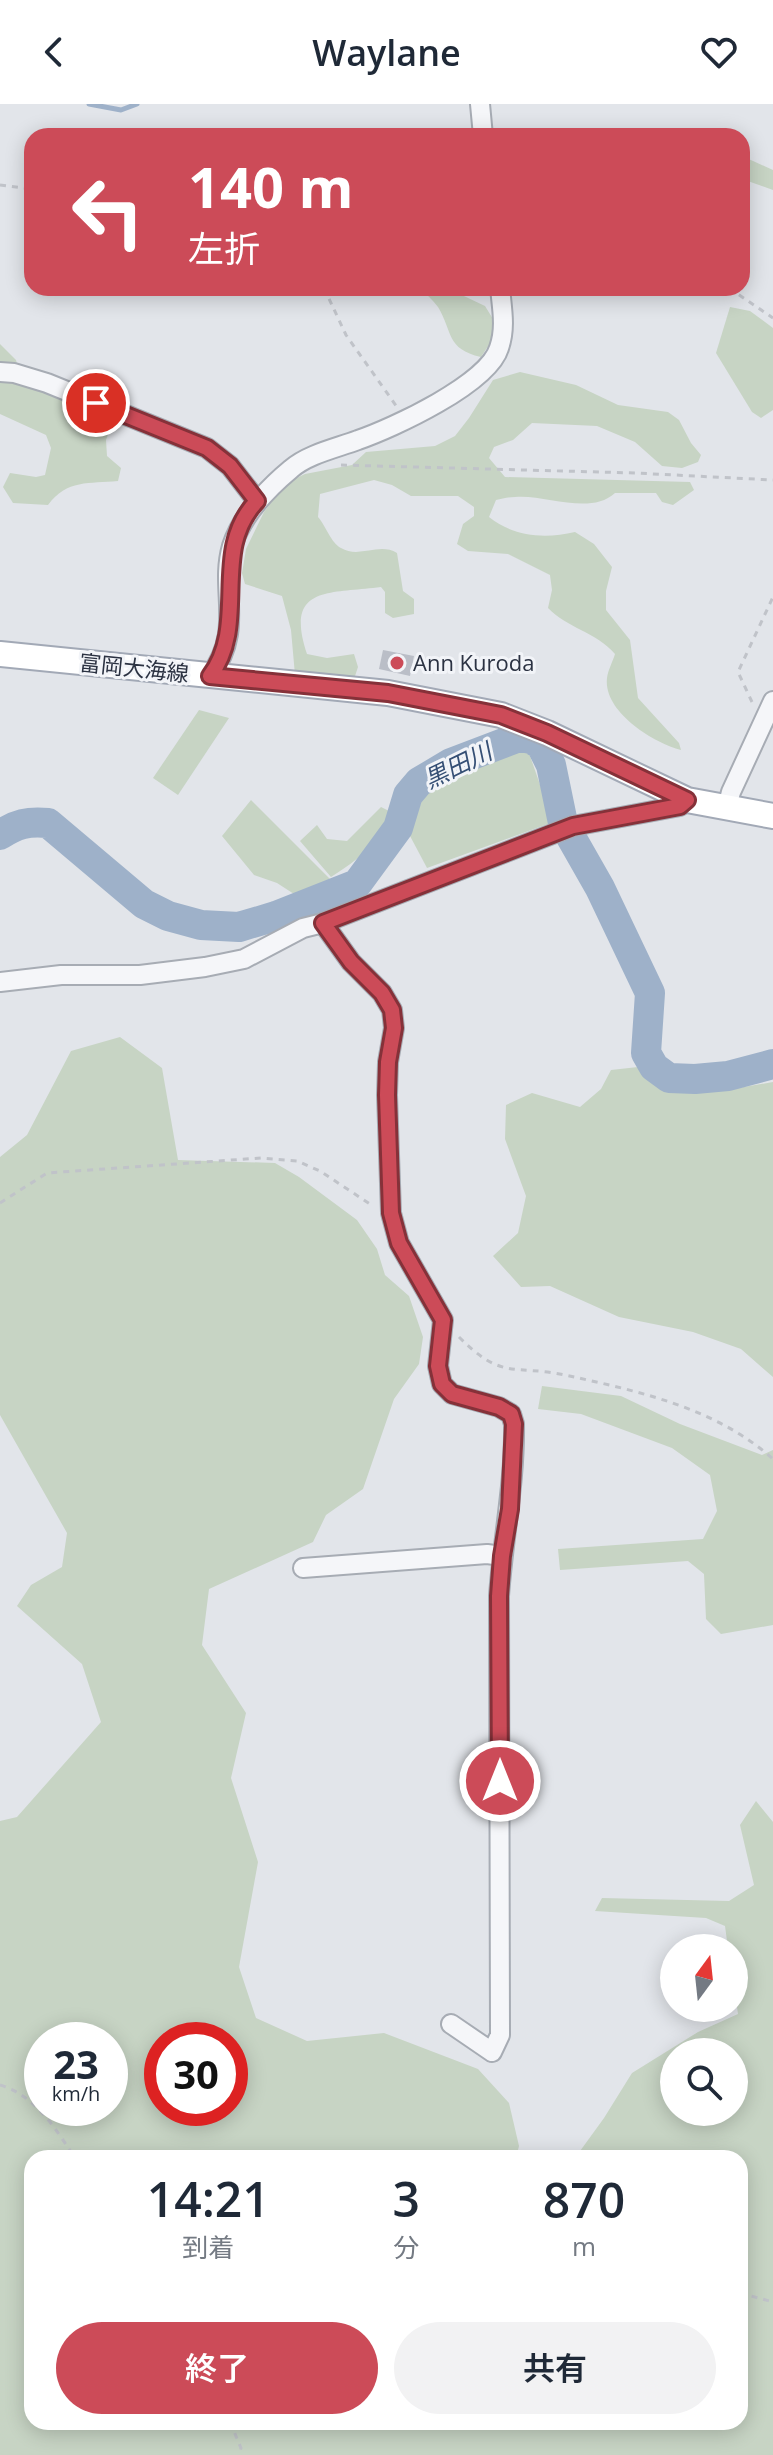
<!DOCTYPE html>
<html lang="ja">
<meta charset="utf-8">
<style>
:root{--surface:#fff;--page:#f2f2f3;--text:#1f2937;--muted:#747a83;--accent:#cc4b58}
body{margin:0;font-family:"Open Sans","Noto Sans JP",sans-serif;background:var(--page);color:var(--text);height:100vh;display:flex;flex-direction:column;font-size:30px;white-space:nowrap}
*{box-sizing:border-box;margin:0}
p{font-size:26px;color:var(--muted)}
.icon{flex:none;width:44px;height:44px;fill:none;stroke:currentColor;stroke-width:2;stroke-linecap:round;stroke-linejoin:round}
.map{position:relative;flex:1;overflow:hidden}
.sheet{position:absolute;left:24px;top:2046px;width:724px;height:280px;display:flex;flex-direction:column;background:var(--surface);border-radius:24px;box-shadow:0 4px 20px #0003}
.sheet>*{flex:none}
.banner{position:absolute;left:24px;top:24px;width:726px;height:168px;border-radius:24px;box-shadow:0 4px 20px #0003;background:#cc4b58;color:#fff;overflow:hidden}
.needle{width:52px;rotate:15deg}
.buttons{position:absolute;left:660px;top:1830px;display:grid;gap:16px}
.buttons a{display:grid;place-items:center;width:88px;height:88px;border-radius:50%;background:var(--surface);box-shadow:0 4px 20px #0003;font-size:40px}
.speed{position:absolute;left:24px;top:1918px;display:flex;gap:16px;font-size:40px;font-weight:700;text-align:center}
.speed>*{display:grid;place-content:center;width:104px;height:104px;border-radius:50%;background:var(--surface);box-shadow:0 4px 20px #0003;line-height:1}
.speed small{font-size:20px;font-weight:400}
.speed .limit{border:12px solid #d22;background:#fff;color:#111}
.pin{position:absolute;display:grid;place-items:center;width:68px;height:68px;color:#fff;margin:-34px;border:4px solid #fff;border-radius:50%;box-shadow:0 2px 8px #0007}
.me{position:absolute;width:88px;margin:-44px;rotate:0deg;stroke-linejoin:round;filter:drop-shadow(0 0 6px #0008)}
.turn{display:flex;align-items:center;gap:28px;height:168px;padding:0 32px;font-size:36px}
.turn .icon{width:104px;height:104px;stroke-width:2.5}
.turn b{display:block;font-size:56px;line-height:68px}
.eta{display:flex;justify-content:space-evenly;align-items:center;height:136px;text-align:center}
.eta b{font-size:48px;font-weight:600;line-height:56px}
.action{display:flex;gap:16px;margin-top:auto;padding:16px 32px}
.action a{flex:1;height:92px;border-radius:48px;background:var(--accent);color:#fff;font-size:32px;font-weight:600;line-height:92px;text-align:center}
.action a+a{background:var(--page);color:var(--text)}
header{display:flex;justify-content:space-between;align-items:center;height:104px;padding:0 32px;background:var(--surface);font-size:36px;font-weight:600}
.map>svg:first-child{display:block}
</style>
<header><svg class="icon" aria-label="back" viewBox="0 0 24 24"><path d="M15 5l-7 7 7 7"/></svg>Waylane<svg class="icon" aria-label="heart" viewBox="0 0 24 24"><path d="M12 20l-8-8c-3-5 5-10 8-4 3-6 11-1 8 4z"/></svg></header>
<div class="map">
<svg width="773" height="2351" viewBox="0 0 773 2351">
<rect width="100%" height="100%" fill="#e2e5ea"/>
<g fill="#c7d4c4" fill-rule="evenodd">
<polygon points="742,52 773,66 773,86 742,75"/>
<path d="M420 184H447L485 202 493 215 492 236 481 253C446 245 453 228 438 203 433 196 426 190 420 184Z"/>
<polygon points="730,203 750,207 773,224 773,306 761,314 752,308 716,249"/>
<path d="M0 240 16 256 21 275 99 308 111 322 106 336 107 352 121 364 118 377C89 380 67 375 48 401L13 399 3 383 10 369 36 373 45 371 51 344 46 331 0 310Z"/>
<path d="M520 268 576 281 618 301 668 308 679 316 691 339 701 351 698 358 682 364 662 362 635 338 597 322 532 319 513 336 494 343 489 354 505 373 690 378 694 386 673 401 662 398 656 389H615C590 412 545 390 515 393 508 393 502 395 496 396L489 413C514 433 545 435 575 428L594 440 612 463 606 487V506L630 536 638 594 679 639 681 646C654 639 603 608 607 574 608 566 613 557 615 550 596 528 567 524 548 504L552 486 550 471 508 450 468 447 457 440 463 420 474 412V403L458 392H411L392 381 374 376 320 390 318 413C326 422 331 439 341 444 359 455 379 438 397 449L403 487 414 495V510L393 514 385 509V488L381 483C329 490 284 481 307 550L327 554 354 550 358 563 353 578 295 571 291 526 282 492 245 480 242 469 246 445 264 408 286 379 305 370 352 361 366 348 435 342 455 332 469 314 493 276Z"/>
<polygon points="199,606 229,614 178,691 153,674"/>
<polygon points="511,645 529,649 553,718 427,764 410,732 424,689 444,674"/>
<polygon points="251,696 330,775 294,790 277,779 254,771 222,732"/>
<path d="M381 703 389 707C381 739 358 756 331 773L300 737 317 721 327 735 347 737Z"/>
<path d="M120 933 162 964 178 1056 275 1059 299 1073 357 1116 377 1145 385 1171 409 1192 423 1233 419 1260 394 1295 363 1385 326 1411 313 1438 209 1485 202 1541 246 1609 231 1674 258 1758 239 1863 256 1914 307 1937 384 1929 478 1965 509 1999 519 2042 516 2054H32V2318H740V2054H575L604 2014 632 1969 698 1928 738 1910 734 1882V1844H728L725 1822 706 1814 595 1807 602 1794 729 1797 754 1781 740 1721 756 1697 773 1718V2351H0V1717L17 1713 101 1618 82 1560 17 1502 31 1481 62 1463 67 1429 0 1311V1053L27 1031 71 947ZM42 1936H110V2004H42ZM162 1936H230V2004H162ZM674 1948H734V2008H674Z"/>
<polygon points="638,963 671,984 732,985 773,978 773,1273 741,1245 693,1228 619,1213 550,1182 521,1183 493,1152 518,1129 526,1092 505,1035 506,1001 532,989 580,1003 601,985 611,966"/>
<polygon points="542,1282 621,1292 680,1320 762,1351 773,1346 773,1521 721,1530 706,1515 704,1470 688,1457 560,1466 558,1445 703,1435 717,1407 710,1371 672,1344 581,1310 538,1305"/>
</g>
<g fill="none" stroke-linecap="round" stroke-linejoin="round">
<polyline stroke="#9eb1c9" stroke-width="5" points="89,0 121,6 137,0"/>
<path stroke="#9eb1c9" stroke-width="30" d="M0 731C16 720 28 717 48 719L144 800 168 812 201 821 239 823 276 812 357 780 398 724 408 691 419 678 451 659 519 633 531 635 541 641 551 661 563 719 600 784 650 889 646 949 654 963 669 974 695 975 728 972 773 960"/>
</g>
<polygon fill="#babec7" points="383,546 414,552 410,572 379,565"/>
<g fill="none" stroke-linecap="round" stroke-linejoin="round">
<defs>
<g id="minor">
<polyline points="480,0 483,32"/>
<polyline points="0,268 14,269 47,279 207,344 230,362 257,397"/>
<path d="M210 572C245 525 219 487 232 442 242 411 267 385 291 365 308 350 337 344 358 336 393 324 488 280 499 244 506 224 502 205 500 184"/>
<polyline points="727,703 731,688 773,597"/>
<path d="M323 819 351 858 382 889 392 906 394 924 388 958 387 991 391 1109 399 1139 443 1216 438 1262 442 1280 452 1290 499 1303 511 1310 514 1320C515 1378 503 1434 499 1492L500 1931 492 1948 451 1920"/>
<polyline points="0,878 61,871 140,871 205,863 244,855 303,824 323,819 573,722 680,702 687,696"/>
<polyline points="303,1464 487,1450 502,1452"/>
</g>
<polyline id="major" points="0,550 388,589 501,611 547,629 687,696 773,712"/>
</defs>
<use href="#minor" stroke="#a7acb4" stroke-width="22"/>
<use href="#major" stroke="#a2a9b6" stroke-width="28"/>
<g stroke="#c0c3c9" stroke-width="3" stroke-dasharray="6 6" stroke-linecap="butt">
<polyline points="0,81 32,85"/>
<polyline points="324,184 346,231 397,303"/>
<polyline points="729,184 773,214"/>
<polyline points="341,361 635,369 773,376"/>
<polyline points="752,598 738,568 773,493"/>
<polyline points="0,1099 47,1069 261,1054 297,1057 320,1067 373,1102"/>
<path d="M459 1233C503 1277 512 1260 565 1271 638 1287 716 1304 773 1355"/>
<path d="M0 1981C36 1992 55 2024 75 2054"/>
<polyline points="740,2189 773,2198"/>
<polyline points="230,2318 241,2344 239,2351"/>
</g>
<use href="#minor" stroke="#f5f6f9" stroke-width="18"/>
<use href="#major" stroke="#fff" stroke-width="24"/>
</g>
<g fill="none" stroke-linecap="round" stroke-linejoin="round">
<defs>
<path id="route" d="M96 299 207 344 230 362 257 397C209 447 250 519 210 572L388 589 501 611 547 629 687 696 680 702 573 722 323 819 351 858 382 889 392 906 394 924 388 958 387 991 391 1109 399 1139 443 1216 438 1262 442 1280 452 1290 499 1303 511 1310 514 1320 510 1405 502 1452 499 1492 500 1677"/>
</defs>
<use href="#route" stroke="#853139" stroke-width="20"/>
<use href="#route" stroke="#cc4b58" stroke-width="14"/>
</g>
<circle fill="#cc4b58" stroke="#f2f4f8" stroke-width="3" cx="397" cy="559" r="8"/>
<g text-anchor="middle" stroke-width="6" stroke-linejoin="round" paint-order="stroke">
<g font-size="22" fill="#2b3242" stroke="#f2f4f8" text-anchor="start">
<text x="413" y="567">Ann Kuroda</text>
</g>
<g font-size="22" fill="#2b3242" stroke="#f2f4f8">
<text transform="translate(134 564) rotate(6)" y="8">富岡大海線</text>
</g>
<g font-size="24" font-style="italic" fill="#354f75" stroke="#f2f4f8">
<text transform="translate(458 662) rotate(-26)" y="8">黒田川</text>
</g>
</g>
</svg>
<div class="buttons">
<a><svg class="needle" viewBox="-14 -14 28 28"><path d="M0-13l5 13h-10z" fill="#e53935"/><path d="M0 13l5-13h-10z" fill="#747a83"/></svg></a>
<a><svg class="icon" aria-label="search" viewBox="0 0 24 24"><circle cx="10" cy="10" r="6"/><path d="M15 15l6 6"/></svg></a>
</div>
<div class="speed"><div>23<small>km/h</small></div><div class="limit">30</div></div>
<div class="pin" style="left:96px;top:299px;background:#d93025"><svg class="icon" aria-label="arrive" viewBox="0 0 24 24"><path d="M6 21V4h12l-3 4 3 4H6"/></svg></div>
<svg class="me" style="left:500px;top:1677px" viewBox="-20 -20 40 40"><circle r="17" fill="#cc4b58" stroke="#fff" stroke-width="3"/><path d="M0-11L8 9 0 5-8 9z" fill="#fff"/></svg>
<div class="banner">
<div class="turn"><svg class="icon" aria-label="left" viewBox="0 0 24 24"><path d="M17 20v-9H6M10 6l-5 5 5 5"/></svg><div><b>140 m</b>左折</div></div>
</div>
<section class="sheet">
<div class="eta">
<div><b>14:21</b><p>到着</p></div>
<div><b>3</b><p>分</p></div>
<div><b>870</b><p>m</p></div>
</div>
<div class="action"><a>終了</a><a>共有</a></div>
</section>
</div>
